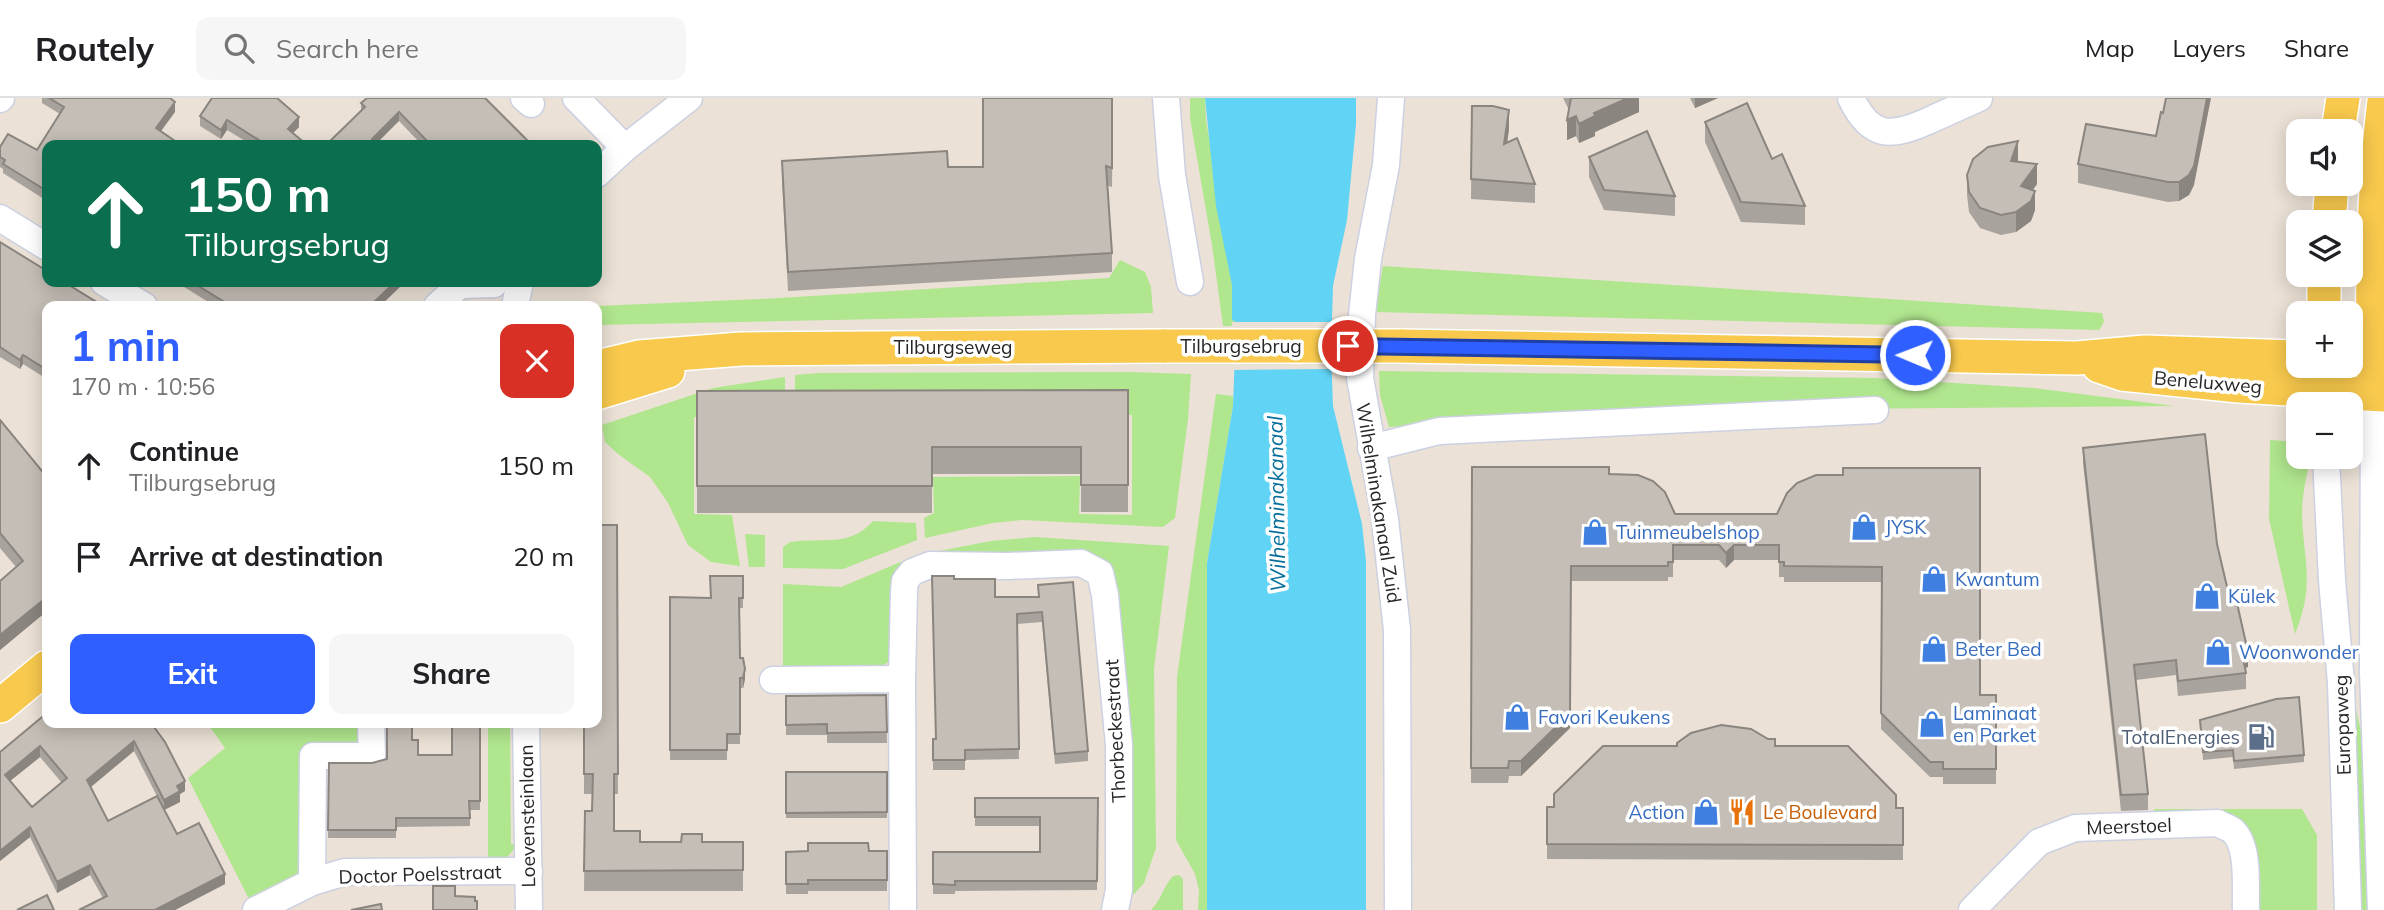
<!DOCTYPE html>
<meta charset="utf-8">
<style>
:root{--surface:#fff;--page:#f6f6f6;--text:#202124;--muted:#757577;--line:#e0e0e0;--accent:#2f5fff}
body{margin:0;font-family:Mulish,sans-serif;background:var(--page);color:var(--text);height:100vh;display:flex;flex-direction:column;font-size:26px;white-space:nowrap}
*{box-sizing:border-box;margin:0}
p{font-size:23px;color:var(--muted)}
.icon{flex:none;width:38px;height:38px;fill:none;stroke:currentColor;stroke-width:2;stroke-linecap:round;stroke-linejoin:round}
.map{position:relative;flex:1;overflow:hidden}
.sheet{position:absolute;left:42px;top:203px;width:560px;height:427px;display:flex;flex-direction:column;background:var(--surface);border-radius:14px;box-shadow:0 4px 18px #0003}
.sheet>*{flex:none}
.hud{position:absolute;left:42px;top:42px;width:560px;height:147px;border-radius:14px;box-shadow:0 4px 18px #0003;background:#0b6e4f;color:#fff;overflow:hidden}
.tools{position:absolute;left:2286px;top:21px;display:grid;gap:14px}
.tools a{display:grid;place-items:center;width:77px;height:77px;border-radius:14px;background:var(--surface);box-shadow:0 4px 18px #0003;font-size:35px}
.pin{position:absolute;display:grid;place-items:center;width:60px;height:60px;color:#fff;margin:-30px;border:4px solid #fff;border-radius:50%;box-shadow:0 2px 7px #0007}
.me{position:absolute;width:77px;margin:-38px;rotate:271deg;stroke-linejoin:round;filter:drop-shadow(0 0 5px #0008)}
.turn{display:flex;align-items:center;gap:24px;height:147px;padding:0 28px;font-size:32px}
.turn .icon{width:91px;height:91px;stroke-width:2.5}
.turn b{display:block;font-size:49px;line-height:60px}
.round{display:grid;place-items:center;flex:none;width:74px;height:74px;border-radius:14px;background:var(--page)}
.overview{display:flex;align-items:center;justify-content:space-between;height:119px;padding:0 28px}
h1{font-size:42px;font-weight:700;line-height:52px;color:var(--accent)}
.button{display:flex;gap:14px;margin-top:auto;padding:14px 28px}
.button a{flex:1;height:80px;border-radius:14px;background:var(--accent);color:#fff;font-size:28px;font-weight:700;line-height:80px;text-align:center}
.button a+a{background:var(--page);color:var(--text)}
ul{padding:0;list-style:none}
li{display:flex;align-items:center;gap:21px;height:91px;padding:0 28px}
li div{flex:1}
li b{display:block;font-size:26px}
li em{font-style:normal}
header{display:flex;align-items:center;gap:42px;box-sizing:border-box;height:98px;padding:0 35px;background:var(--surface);border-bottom:2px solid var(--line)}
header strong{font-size:33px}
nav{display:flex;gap:38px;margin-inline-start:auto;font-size:24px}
.search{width:490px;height:63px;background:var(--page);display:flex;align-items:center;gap:18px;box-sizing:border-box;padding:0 24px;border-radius:14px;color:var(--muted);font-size:26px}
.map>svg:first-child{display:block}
</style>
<header>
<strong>Routely</strong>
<div class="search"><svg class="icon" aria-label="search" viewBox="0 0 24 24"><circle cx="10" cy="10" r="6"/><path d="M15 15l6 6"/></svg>Search here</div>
<nav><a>Map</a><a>Layers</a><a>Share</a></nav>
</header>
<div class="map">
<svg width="2384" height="812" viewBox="0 0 2384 812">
<rect width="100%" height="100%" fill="#ebe1d6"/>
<g fill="#b0e68e">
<polygon points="1190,0 1205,0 1206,22 1233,187 1232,222 1236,224 1235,228 1223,228 1212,147 1190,20"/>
<polygon points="1120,162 1145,174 1151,189 1153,215 597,227 596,208 760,201 1109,180"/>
<polygon points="1383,168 2102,215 2104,224 2099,232 1375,214"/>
<polygon points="1379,273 1874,280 2034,290 2174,308 1713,312 1389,329 1380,297"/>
<polygon points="1129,274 1191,276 1188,321 1175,420 1163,429 1022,422 993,425 925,440 924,420 934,415 933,379 1080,378 1079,416 1132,417 1132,317 795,315 795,277 818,275"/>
<polygon points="785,279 785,317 694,319 694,416 732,417 740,468 711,464 688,447 668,405 650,379 618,356 605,344 602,327 713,290"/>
<polygon points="1216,296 1233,298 1233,308 1207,465 1207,812 1198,812 1199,792 1195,776 1176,742 1177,579"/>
<path d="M2270 342 2298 344V359H2311C2306 377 2302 399 2302 418 2304 467 2315 486 2295 536L2269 421Z"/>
<path d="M873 423 916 425 917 442 843 471 783 470V449L790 444C823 439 849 450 873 423Z"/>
<polygon points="745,436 765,437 765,469 749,469"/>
<polygon points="1035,439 1169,448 1154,571 1156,750 1144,785 1126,805 1109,475 929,455 991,443"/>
<polygon points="903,463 894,486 895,560 877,571 783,572 783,486 841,489"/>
<polygon points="2354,602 2365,652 2381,812 2358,812 2356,640"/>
<polygon points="207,625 360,625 360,644 302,648 301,785 253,809 188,680 225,650"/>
<path d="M488 625H510L511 746H517C509 759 504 764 488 764Z"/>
<polygon points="2154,711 2302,711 2317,737 2317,812 2253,812 2252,747 2153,718"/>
<path d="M1179 777 1183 781V812H1151C1161 802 1163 789 1173 778Z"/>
</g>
<polygon fill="#61d4f5" points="1205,0 1356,0 1356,26 1347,122 1333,188 1332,222 1330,225 1333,308 1362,426 1366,463 1366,812 1207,812 1207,465 1233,308 1236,224 1232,222 1232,187 1216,108"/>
<polygon fill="#ebe1d6" points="1230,224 1335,224 1333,226 1334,269 1336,271 1230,272 1232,270 1232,225"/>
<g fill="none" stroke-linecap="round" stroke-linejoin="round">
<defs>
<g id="minor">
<polyline points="524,0 531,6"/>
<polyline points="576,0 625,50"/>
<polyline points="1166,0 1172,77 1190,184"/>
<polyline points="1391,0 1386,67 1368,161 1362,217 1360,280 1385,421 1397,532 1398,812"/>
<path d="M1851 0C1870 40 1890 40 1928 23 1945 15 1962 8 1979 0"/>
<polyline points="0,1 1,0"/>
<polyline points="597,76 625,50 689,0"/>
<polyline points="0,120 47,149"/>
<polyline points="104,184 144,208"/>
<polyline points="437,208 460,187 494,186"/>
<polyline points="515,208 520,184"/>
<polyline points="2374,296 2373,573 2381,812"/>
<polyline points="1371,350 1439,333 1875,312"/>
<polyline points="2326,359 2332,482 2341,585 2348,812"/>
<polyline points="902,581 904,493 905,483 912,474 930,467 1008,468 1081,465 1100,475 1105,497 1119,647 1119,792 1115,812"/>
<polyline points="773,582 902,581 903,812"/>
<polyline points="526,625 529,812"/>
<polyline points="312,784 313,658 372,658 371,625"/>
<polyline points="256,812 312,784 345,774 529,773"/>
<path d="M1972 812 2039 744 2075 730 2218 725C2222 728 2230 730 2233 733 2250 749 2245 791 2246 812"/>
</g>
<g id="major">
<polyline points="2338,33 2343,0"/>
<polyline points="2329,124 2332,86"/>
<polyline points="2324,215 2324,177"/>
<polyline points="1401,248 2077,260 2145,254 2298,259"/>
<polyline points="2099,268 2122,276 2239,288 2384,297"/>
<polyline points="597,269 639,259 741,251 1165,248"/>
<polyline points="597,295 668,273"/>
<path d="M2374 296C2371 198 2372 101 2384 3"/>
<polyline points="0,608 47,569"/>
</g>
</defs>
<use href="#minor" stroke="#ccd1e1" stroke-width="29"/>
<use href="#major" stroke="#fff" stroke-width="36"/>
<use href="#minor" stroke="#fff" stroke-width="26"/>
<use href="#major" stroke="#f8c94d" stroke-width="33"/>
<defs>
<polyline id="major-bridge" points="1165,248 1401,248"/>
</defs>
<use href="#major-bridge" stroke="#fff" stroke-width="36" stroke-linecap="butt"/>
<use href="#major-bridge" stroke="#f8c94d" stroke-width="33"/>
</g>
<g fill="#a9a39d" fill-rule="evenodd">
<polygon points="42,0 170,0 175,14 47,47 47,103 3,75 3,71 0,69 0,49 37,52 60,16 42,5"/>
<polygon points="1113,0 1112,89 1108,88 1112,155 1112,174 788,193 782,82 782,63 983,69"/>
<polygon points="1563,0 1639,0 1639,14 1595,34 1595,38 1579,45 1576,38 1567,42 1569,12"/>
<polygon points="1690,0 1718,0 1695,10"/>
<polygon points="361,5 532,47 422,47 399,23 326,47 361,13"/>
<polygon points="1472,8 1509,31 1507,45 1535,86 1535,105 1471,101"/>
<polygon points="200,18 299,29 293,35 307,47 252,47 227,32 221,41 200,28"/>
<polygon points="1705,24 1772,61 1805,108 1805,127 1741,124 1705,44"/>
<polygon points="2086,26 2194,87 2189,97 2179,103 2168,104 2078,85 2078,66"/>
<polygon points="1589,59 1675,98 1675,118 1604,112 1589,79"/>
<polygon points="2018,64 2037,86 2033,92 2035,112 2031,123 2016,134 2001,137 1980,130 1969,114 1967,97 1967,77"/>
<polygon points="0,144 47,208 47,281 23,266 20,271 0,259"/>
<polygon points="176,184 405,184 380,208 215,208"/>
<polygon points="1128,292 1128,414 1081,414 1081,376 932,376 932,415 697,415 697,293"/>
<polygon points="0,322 47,379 47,513 0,552 0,483 16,469 0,450"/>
<polygon points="2083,350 2217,446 2228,493 2248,569 2245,570 2246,575 2246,591 2178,598 2176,577 2136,582 2148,696 2148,712 2121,713 2083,365"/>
<polygon points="1472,369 1609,376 1675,416 1777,416 1816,377 1980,597 1996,597 1996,686 1943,686 1943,679 1930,679 1881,631 1882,484 1784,484 1784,479 1779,479 1779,462 1734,462 1726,470 1719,462 1673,462 1673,479 1668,479 1668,483 1571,483 1570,630 1521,678 1509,678 1508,685 1471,685"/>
<polygon points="617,427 618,696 614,696 614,733 640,744 743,744 743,793 584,793 585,713 592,713 592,696 584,696 584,625"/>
<polygon points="743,478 743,510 739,510 740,560 745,581 743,590 740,590 740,646 727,646 727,662 670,662 670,499 711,500"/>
<polygon points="954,481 995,499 1039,499 1038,487 1088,653 1088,663 1055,666 1042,524 1017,526 1019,661 965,662 965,672 933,672 933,641 936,641"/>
<polygon points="886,597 887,645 827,645 827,637 786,637 786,598"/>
<path d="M47 615V625H151L165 644 185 683V693L180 696V704L164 712 134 653 91 689 108 723 157 698 177 736 199 725 225 776V786L175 812H79L103 800 90 777 57 795 30 739 0 763V654ZM40 659 62 685 32 709 10 683Z"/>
<polygon points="2200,622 2304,657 2304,664 2234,671 2233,659 2203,662"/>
<polygon points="480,625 480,712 470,712 470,728 396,729 396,740 328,740 329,665 372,665 387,661 412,642 418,657 452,657"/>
<polygon points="1677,648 1775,648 1896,710 1903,710 1903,762 1547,761 1547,709 1554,709"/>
<rect x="786" y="674" width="101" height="46"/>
<polygon points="975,700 1098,700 1097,792 955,793 955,796 933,796 933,754 1040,754 1040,728 975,728"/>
<polygon points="887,753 887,793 808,793 808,796 786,796 786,754"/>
</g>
<g fill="#8a857f">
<polygon points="1628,0 1639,0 1639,14 1595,34 1595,38 1579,45 1579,26 1594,15"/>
<polygon points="1695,0 1718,0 1695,10"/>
<polygon points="2207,0 2211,0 2194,87 2189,97 2179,103 2179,84"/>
<polygon points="175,4 175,14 156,40 156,30"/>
<polygon points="1509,12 1509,31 1504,66 1504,46"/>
<polygon points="399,14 399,23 375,47 372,41"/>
<polygon points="1576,18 1576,38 1567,42 1567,22"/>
<polygon points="299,19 299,29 288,40 288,31"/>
<polygon points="227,22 227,32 221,41 221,32"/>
<polygon points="2018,43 2018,63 2011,83 2011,63"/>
<polygon points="2037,66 2037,86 2021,107 2021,88"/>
<polygon points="2035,93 2035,112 2031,123 2016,134 2016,114"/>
<polygon points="395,184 405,184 380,208 370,208"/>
<polygon points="23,257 23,266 20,271 20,262"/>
<polygon points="1734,447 1734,462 1726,470 1726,455"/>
<polygon points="1571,483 1570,630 1521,678 1521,663"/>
<polygon points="47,499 47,513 0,552 0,537"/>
<polygon points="2248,554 2248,569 2242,571 2242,555"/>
<polygon points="745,571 745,581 743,590 743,580"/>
<polygon points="134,643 134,653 87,692 87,682"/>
<polygon points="40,648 40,659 5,687 5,677"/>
<polygon points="185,683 185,693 180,696 180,704 164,712 164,702 177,688"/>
<polygon points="30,729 30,739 0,763 0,753"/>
<polygon points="90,767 90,777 57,795 57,784"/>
<polygon points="225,776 225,786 175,812 155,812"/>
</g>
<g fill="#c5beb6" stroke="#8a857f" stroke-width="2" fill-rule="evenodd">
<polygon points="49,0 170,0 175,4 156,30 181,47 47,47 47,93 3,66 5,62 0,59 0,49 8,36 37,52 64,9"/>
<polygon points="212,0 277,0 299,19 288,31 307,47 264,47 265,46 227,22 221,32 200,18"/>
<polygon points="367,0 485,0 532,47 431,47 399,14 372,41 377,47 326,47 365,9 361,5"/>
<polygon points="983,0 1112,0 1112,70 1106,68 1112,155 788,174 782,63 947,53 948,69 983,69"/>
<polygon points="1571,0 1628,0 1594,15 1595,18 1579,26 1576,18 1567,22"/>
<polygon points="2166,0 2207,0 2194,68 2189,77 2179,84 2168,84 2078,66 2086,26 2156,38 2161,14 2163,15"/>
<polygon points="1747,5 1772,61 1782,56 1805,108 1741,104 1705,24"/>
<polygon points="1472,8 1493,8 1509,12 1504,46 1517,40 1535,86 1471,81"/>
<polygon points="1647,33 1675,98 1604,92 1589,59"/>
<polygon points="2018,43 2011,63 2037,66 2021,88 2035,93 2031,103 2016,114 2001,117 1980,110 1969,94 1967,77 1973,61 1988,49"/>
<polygon points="0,144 47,173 47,184 64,184 103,208 47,208 47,272 23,257 20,262 0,249"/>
<polygon points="192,184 395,184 370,208 231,208"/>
<polygon points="1128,292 1128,387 1081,387 1081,349 932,349 932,388 697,388 697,293"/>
<polygon points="0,322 47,379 47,499 0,537 0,483 23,463 0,435"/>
<polygon points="2205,336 2217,446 2228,493 2234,492 2248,554 2242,555 2246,575 2178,583 2176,562 2134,567 2148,696 2121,697 2083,350"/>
<polygon points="1472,369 1609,369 1609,376 1638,377 1653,383 1665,394 1675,416 1777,416 1787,395 1797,385 1816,377 1843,377 1843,370 1980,370 1980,597 1996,597 1996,671 1943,671 1943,664 1930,664 1881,615 1882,469 1784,468 1784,464 1779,464 1779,447 1734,447 1726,455 1719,447 1673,447 1673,464 1668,464 1668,468 1571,468 1570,615 1521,663 1509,663 1508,670 1471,670"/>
<polygon points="597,427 617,427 618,676 614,676 614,733 640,733 640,744 681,744 682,736 702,736 702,744 743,744 743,772 584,773 585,713 592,713 593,676 584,676 584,625 597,625"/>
<polygon points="710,478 743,478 743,500 739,500 740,560 743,560 745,571 743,580 740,580 740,636 727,636 727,652 670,652 670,499 711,500"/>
<polygon points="932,478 954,478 954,481 995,481 995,499 1039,499 1038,487 1073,484 1088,653 1055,656 1042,514 1017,516 1019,651 965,652 965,662 933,662 933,641 936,641"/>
<polygon points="886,597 887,634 827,635 827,626 786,627 786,598"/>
<polygon points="2299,599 2304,657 2234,663 2233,652 2203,654 2200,622 2276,601"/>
<path d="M47 615V625H151L165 644 185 683 177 688 180 693 164 702 134 643 87 682 108 723 157 698 177 736 199 725 225 776 155 812H79L107 798 90 767 57 784 30 729 0 753V654ZM40 648 67 680 32 709 5 677Z"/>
<polygon points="387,625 412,625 412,642 418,642 418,657 452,657 452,625 480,625 480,703 469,703 470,720 396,720 396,732 328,732 329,665 372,665 387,661"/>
<polygon points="1721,627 1751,631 1768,641 1775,641 1775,648 1848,648 1896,697 1896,710 1903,710 1903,747 1547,746 1547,709 1554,709 1554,696 1603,648 1677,648 1677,645 1691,635"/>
<polygon points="786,674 887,674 887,714 786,715"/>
<polygon points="975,700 1098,700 1097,783 955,783 955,787 933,786 933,754 1040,754 1040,719 975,719"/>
<polygon points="808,745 868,745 869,753 887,753 887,782 808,782 808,786 786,786 786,754 808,753"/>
<polygon points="433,788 455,788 455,798 475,799 475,803 477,803 477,812 433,812"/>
<polygon points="47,797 54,812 17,812"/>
<polygon points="381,806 382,812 351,812"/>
</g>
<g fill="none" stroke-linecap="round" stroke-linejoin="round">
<defs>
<polyline id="route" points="1348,248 1915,257"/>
</defs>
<use href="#route" stroke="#1f3ea6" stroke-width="18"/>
<use href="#route" stroke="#2f5fff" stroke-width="12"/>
</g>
<defs>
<symbol id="shop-bare" viewBox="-9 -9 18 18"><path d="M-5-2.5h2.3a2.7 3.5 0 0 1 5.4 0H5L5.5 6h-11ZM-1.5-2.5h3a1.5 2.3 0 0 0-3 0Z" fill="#3f7fe0" stroke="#fff" stroke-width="2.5" paint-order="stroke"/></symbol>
<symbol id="fuel-bare" viewBox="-9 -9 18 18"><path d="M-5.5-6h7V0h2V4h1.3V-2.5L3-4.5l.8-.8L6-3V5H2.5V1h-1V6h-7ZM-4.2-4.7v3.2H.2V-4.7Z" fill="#5c6f8a" stroke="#fff" stroke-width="2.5" paint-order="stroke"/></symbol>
<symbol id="restaurant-bare" viewBox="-9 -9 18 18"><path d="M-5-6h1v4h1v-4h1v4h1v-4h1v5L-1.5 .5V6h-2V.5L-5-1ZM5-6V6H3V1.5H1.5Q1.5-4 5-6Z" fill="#e8710a" stroke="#fff" stroke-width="2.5" paint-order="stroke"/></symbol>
</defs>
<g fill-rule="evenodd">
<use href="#shop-bare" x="1845" y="410" width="38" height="38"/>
<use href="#shop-bare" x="1576" y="415" width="38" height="38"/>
<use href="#shop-bare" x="1915" y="462" width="38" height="38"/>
<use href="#shop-bare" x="2188" y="479" width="38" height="38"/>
<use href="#shop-bare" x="1915" y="532" width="38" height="38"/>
<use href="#shop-bare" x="2199" y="535" width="38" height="38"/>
<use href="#shop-bare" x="1498" y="600" width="38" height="38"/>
<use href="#shop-bare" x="1913" y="607" width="38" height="38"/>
<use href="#fuel-bare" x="2242" y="620" width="38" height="38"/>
<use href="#shop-bare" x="1687" y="695" width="38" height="38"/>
<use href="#restaurant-bare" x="1723" y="695" width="38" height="38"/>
</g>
<g text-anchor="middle" stroke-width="7" stroke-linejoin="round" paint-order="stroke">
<g font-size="19" fill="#262626" stroke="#fff">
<text x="1241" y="255">Tilburgsebrug</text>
<text x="953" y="256">Tilburgseweg</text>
<text transform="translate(2208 284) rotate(5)" y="7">Beneluxweg</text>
<text transform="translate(1379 405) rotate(81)" y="7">Wilhelminakanaal Zuid</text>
<text transform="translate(2342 627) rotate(-92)" y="7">Europaweg</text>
<text transform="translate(1115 633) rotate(-93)" y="7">Thorbeckestraat</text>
<text transform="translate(527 718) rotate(-91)" y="7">Loevensteinlaan</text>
<text transform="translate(2129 728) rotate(-2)" y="7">Meerstoel</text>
<text transform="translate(420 776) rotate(-2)" y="7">Doctor Poelsstraat</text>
</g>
<g font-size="19" fill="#366cbe" stroke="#fff" text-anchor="start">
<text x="1885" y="436">JYSK</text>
<text x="1616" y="441">Tuinmeubelshop</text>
<text x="1955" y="488">Kwantum</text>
<text x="2228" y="505">Külek</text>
<text x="1955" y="558">Beter Bed</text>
<text x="2239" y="561">Woonwonder</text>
<text x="1953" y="622">Laminaat<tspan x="1953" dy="22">en Parket</tspan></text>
<text x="1538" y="626">Favori Keukens</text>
<text x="1685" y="721" text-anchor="end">Action</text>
</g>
<g font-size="19" fill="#4e5e75" stroke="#fff" text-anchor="end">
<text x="2240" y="646">TotalEnergies</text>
</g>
<g font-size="19" fill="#c56008" stroke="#fff" text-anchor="start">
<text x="1763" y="721">Le Boulevard</text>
</g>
<g font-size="21" font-style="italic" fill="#056e9b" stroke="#fff">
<text transform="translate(1277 406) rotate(-91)" y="7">Wilhelminakanaal</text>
</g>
</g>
</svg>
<div class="tools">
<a><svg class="icon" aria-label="sound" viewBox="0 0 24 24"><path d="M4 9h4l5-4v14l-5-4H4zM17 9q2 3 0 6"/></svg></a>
<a><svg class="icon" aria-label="layers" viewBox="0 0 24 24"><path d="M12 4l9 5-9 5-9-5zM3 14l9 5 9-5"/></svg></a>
<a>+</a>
<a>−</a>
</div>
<div class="pin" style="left:1348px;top:248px;background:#d93025"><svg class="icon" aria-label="arrive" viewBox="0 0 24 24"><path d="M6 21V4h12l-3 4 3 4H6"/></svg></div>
<svg class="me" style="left:1915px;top:257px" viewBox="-20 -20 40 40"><circle r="17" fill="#2f5fff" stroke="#fff" stroke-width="3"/><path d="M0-11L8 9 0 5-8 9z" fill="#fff"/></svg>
<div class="hud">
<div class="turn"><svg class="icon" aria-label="ahead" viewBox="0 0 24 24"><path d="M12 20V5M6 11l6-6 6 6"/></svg><div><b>150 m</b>Tilburgsebrug</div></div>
</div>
<section class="sheet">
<div class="overview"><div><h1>1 min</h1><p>170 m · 10:56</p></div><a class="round" style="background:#d93025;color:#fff"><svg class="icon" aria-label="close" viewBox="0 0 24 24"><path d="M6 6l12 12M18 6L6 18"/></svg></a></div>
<ul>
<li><svg class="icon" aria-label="ahead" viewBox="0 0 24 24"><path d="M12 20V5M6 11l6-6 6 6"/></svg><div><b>Continue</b><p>Tilburgsebrug</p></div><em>150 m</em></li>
<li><svg class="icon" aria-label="arrive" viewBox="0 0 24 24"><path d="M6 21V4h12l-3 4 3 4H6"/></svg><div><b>Arrive at destination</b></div><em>20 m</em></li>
</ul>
<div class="button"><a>Exit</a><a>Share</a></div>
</section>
</div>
